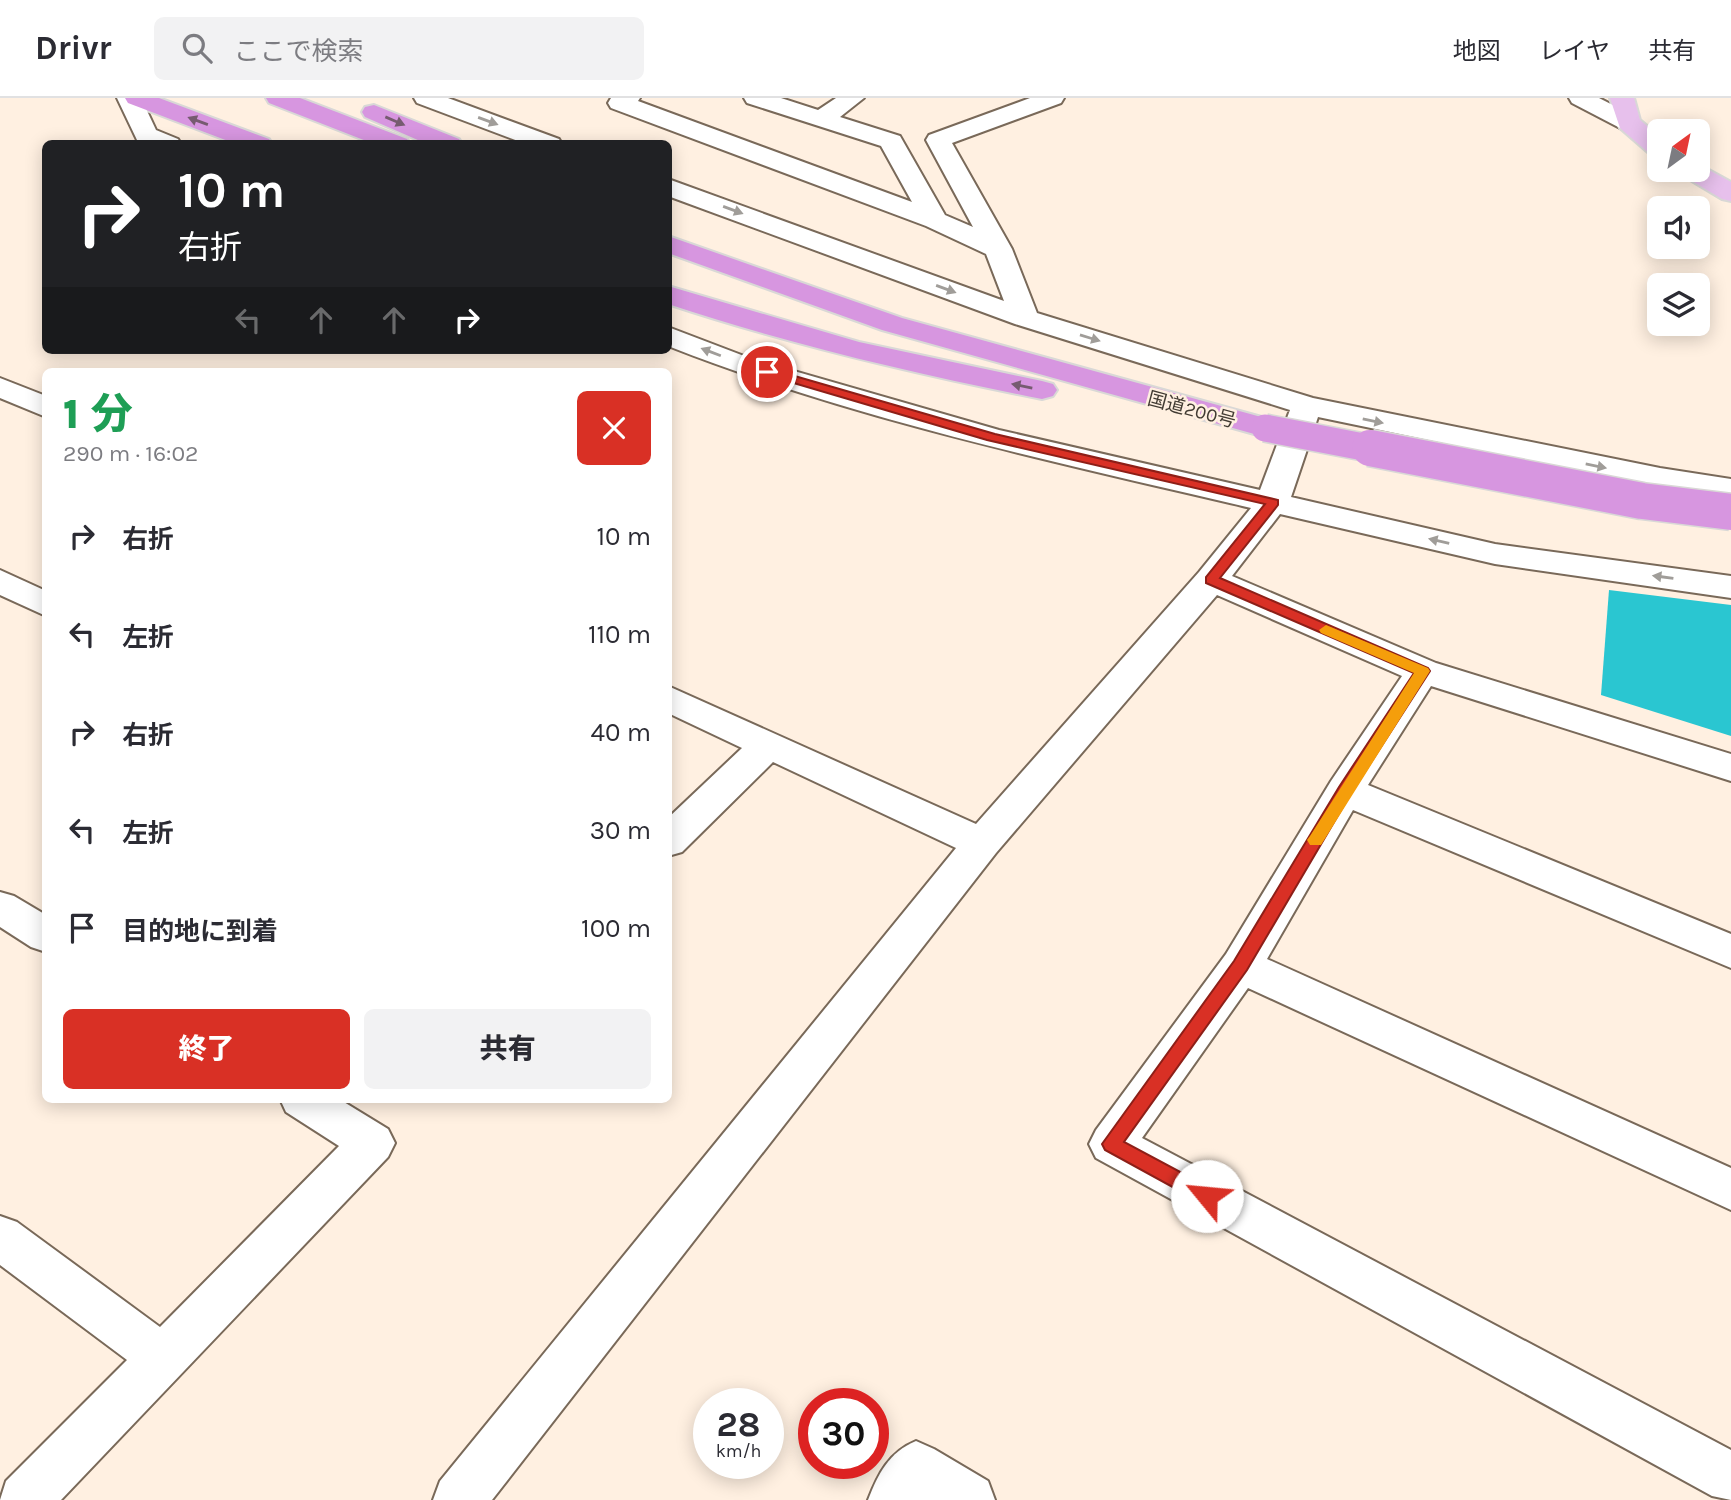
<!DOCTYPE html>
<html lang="ja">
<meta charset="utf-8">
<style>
:root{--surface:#fff;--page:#f2f2f3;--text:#2b2b33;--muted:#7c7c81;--line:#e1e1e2;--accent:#d93025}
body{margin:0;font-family:Karla,"Noto Sans JP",sans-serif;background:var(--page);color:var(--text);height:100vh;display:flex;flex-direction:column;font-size:26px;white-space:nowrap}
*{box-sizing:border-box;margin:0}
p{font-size:23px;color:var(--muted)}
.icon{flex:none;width:38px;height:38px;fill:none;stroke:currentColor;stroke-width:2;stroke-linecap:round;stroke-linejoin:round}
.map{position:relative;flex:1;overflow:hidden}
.details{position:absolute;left:42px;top:270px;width:630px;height:735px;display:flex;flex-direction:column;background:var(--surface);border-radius:10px;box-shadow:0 4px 18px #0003}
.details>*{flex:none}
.guide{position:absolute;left:42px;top:42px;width:630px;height:214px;border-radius:10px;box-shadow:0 4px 18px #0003;background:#202124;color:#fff;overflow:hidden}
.needle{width:46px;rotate:33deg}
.fabs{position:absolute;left:1647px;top:21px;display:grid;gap:14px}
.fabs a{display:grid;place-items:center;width:63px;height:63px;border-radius:10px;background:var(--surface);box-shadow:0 4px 18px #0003;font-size:35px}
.speed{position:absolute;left:693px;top:1290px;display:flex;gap:14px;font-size:35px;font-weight:700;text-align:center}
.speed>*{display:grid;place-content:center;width:91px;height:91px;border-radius:50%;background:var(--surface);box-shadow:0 4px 18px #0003;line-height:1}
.speed small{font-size:18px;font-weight:400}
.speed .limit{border:10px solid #d22;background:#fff;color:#111}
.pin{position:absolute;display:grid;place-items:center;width:60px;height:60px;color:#fff;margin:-30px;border:4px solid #fff;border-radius:50%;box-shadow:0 2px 7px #0007}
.me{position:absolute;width:77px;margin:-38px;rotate:298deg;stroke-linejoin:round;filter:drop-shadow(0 0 5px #0008)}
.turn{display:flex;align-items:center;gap:24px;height:147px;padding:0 21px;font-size:32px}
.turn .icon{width:91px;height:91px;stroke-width:2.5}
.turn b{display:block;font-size:49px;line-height:60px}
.lanes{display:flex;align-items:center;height:66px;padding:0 21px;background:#0003;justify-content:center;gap:35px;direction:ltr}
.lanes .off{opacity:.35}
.round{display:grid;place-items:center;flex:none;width:74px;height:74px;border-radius:10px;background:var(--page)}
.overview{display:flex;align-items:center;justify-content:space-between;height:119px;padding:0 21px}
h1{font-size:42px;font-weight:800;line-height:52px;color:#1e9e55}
.primary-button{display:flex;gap:14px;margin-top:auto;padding:14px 21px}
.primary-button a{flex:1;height:80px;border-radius:10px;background:var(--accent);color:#fff;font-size:28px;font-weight:800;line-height:80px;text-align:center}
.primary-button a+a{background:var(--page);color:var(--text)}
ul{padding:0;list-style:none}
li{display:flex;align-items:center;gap:21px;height:98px;padding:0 21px}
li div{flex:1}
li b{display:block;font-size:26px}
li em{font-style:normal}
header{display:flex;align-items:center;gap:42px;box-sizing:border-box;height:98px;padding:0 35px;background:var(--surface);border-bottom:2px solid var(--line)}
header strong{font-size:33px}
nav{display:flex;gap:38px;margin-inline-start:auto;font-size:24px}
.search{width:490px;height:63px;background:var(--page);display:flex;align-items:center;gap:18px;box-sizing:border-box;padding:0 24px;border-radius:10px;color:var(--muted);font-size:26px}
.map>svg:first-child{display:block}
</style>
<header>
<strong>Drivr</strong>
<div class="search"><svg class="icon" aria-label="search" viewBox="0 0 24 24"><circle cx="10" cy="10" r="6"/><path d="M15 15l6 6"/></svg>ここで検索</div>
<nav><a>地図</a><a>レイヤ</a><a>共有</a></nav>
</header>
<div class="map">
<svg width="1731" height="1402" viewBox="0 0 1731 1402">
<rect width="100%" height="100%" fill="#fff0e1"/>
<polygon fill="#2ac6d1" points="1609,492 1731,507 1731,638 1601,597"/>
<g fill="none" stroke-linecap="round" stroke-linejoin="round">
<defs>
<g id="street">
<polygon points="117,0 141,0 156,32 178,41 181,46 145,46 137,42"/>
<polygon points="414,0 448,0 559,41 562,46 526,46 417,5"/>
<path d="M611 0H640L638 3 912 104 881 48 747 5 744 0H781L818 12 836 0H864L840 19 900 38 945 117 973 129 926 42 929 37 1030 0H1064L1061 5 952 45 1012 151 1037 215 1313 300 1660 370 1731 381V401L1660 390 1318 319 1291 399 1495 446 1731 478V500L1495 466 1280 416 1232 478 1436 565 1731 656V683L1431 588 1368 687 1731 836V870L1353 712 1267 861 1731 1070V1112L1248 890 1142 1040 1731 1352V1402L1712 1398 1096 1060 1089 1046 1096 1032 1226 856 1331 683 1402 578 1217 497 996 755 492 1402H433L440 1383 956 750 773 664 682 754 668 758V720L742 650 668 615V588L976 726 1199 474 1251 410C1056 364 856 322 668 248V229L752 261 999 332 1260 392 1290 312 1015 226 668 98V81L1004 203 986 156 926 128 611 10 608 5Z"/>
<polygon points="1569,0 1599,0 1638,20 1641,25 1638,30 1629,32 1620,30 1572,5"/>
<polygon points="0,280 46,298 46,319 0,300"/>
<polygon points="0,472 46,493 46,518 0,497"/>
<polygon points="0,794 14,798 46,817 46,854 31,849 0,829"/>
<polygon points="280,1001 339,1001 388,1031 395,1045 388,1059 61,1402 0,1402 6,1383 127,1262 0,1167 0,1118 17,1124 160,1229 339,1048 286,1014"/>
<path d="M916 1343 934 1351 988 1383 995 1402H868C878 1376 889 1354 916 1343Z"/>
</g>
<g id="primary">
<polygon points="1610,0 1634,0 1640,22 1659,38 1659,59 1650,56 1620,30"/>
<polygon points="1698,66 1731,84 1731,103 1722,101 1682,77 1678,72 1698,72"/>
</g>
<g id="highway">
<polygon points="125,0 159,0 269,41 272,46 236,46 128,5"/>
<polygon points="266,0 300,0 407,41 410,46 374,46 269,5"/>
<polygon points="374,7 459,41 462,46 427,46 365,19 362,14 365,9"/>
<polygon points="668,138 902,220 1276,323 1280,330 1276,337 1265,339 882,232 668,155"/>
<path d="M668 188 859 244 1042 283 1053 286 1057 292 1053 298 1042 301C916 276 791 247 668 206Z"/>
</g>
</defs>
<use href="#street" stroke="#796959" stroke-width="4"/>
<use href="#primary" stroke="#d9d8d6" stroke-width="4"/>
<use href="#highway" stroke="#d9d8d6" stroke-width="4"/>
<use href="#street" fill="#fff" fill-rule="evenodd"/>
<use href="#primary" fill="#e7c0ec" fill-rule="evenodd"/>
<use href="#highway" fill="#d796e0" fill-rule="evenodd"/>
<defs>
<polyline id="highway-bridge-far1" points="1265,330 1379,352"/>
<polyline id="highway-bridge" points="1370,350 1642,403 1731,414"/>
</defs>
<use href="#highway-bridge-far1" stroke="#d9d8d6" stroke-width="30" stroke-linecap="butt"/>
<use href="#highway-bridge" stroke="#d9d8d6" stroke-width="39" stroke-linecap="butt"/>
<use href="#highway-bridge-far1" stroke="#d796e0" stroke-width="27"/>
<use href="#highway-bridge" stroke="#d796e0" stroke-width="36"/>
</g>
<defs><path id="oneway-solid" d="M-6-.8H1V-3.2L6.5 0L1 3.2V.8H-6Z" transform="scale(1.75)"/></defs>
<g fill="#765b70">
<use href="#oneway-solid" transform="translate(198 23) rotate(-160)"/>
<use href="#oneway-solid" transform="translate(395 23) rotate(23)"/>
<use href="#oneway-solid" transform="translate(1022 288) rotate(-169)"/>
</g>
<g fill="#a09d99">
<use href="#oneway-solid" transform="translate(488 23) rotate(20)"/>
<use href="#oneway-solid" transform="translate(733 112) rotate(20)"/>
<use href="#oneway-solid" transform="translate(946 191) rotate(20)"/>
<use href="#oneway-solid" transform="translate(1090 240) rotate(17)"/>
<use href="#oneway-solid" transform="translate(711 254) rotate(-159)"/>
<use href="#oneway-solid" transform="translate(1373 323) rotate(12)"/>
<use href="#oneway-solid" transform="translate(1596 368) rotate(11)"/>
<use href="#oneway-solid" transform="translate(1439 443) rotate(-167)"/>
<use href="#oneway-solid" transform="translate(1663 479) rotate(-172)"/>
</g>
<polygon fill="#d93025" stroke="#8d1f18" stroke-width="2" points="767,270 995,336 1278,402 1278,407 1220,480 1428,570 1430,573 1350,697 1247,872 1124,1044 1214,1092 1217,1098 1214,1104 1207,1106 1200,1104 1105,1052 1102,1046 1234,863 1339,689 1414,575 1206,485 1206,479 1265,406 987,342 763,276 763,271"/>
<polygon fill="#f59e0b" points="1326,527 1428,570 1430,573 1321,747 1310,747 1307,742 1310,738 1414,575 1321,535 1319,532"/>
<g text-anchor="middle" stroke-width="5" stroke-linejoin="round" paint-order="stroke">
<g font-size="19" fill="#423b33" stroke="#fff0e1">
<text transform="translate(1192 311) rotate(15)" y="7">国道200号</text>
</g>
</g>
</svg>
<div class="fabs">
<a><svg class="needle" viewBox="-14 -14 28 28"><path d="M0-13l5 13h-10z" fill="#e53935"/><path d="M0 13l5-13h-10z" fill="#7c7c81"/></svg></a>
<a><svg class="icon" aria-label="sound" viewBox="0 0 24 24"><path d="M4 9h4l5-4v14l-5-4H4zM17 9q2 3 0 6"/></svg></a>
<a><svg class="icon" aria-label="layers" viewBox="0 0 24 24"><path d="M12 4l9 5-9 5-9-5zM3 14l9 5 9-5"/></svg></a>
</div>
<div class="speed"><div>28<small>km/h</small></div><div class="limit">30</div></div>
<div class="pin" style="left:767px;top:274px;background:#d93025"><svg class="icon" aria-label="arrive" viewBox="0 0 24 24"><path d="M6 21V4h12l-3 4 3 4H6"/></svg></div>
<svg class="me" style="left:1207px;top:1098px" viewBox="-20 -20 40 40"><circle r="19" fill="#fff"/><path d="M0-13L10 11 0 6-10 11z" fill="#d93025"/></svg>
<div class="guide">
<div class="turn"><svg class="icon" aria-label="right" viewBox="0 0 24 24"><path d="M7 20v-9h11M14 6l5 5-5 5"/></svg><div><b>10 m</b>右折</div></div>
<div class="lanes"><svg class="icon off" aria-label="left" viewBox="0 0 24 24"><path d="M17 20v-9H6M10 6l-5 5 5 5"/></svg><svg class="icon off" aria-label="ahead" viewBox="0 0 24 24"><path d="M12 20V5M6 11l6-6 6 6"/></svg><svg class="icon off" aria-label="ahead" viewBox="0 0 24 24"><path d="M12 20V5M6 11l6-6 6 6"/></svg><svg class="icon" aria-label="right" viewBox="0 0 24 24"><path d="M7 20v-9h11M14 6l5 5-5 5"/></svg></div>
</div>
<section class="details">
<div class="overview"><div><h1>1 分</h1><p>290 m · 16:02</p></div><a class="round" style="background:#d93025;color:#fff"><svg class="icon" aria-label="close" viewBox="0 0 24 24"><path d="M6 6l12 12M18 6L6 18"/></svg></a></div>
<ul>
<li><svg class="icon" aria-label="right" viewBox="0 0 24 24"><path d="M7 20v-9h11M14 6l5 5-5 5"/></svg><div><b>右折</b></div><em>10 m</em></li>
<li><svg class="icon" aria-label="left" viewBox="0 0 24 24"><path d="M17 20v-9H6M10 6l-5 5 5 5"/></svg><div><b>左折</b></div><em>110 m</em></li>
<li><svg class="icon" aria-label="right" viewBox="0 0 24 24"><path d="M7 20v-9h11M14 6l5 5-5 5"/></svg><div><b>右折</b></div><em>40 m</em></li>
<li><svg class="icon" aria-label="left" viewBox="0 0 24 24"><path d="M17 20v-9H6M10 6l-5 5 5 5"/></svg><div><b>左折</b></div><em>30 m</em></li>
<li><svg class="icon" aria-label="arrive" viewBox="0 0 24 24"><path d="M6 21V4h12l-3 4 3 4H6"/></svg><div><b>目的地に到着</b></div><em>100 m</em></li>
</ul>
<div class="primary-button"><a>終了</a><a>共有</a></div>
</section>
</div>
